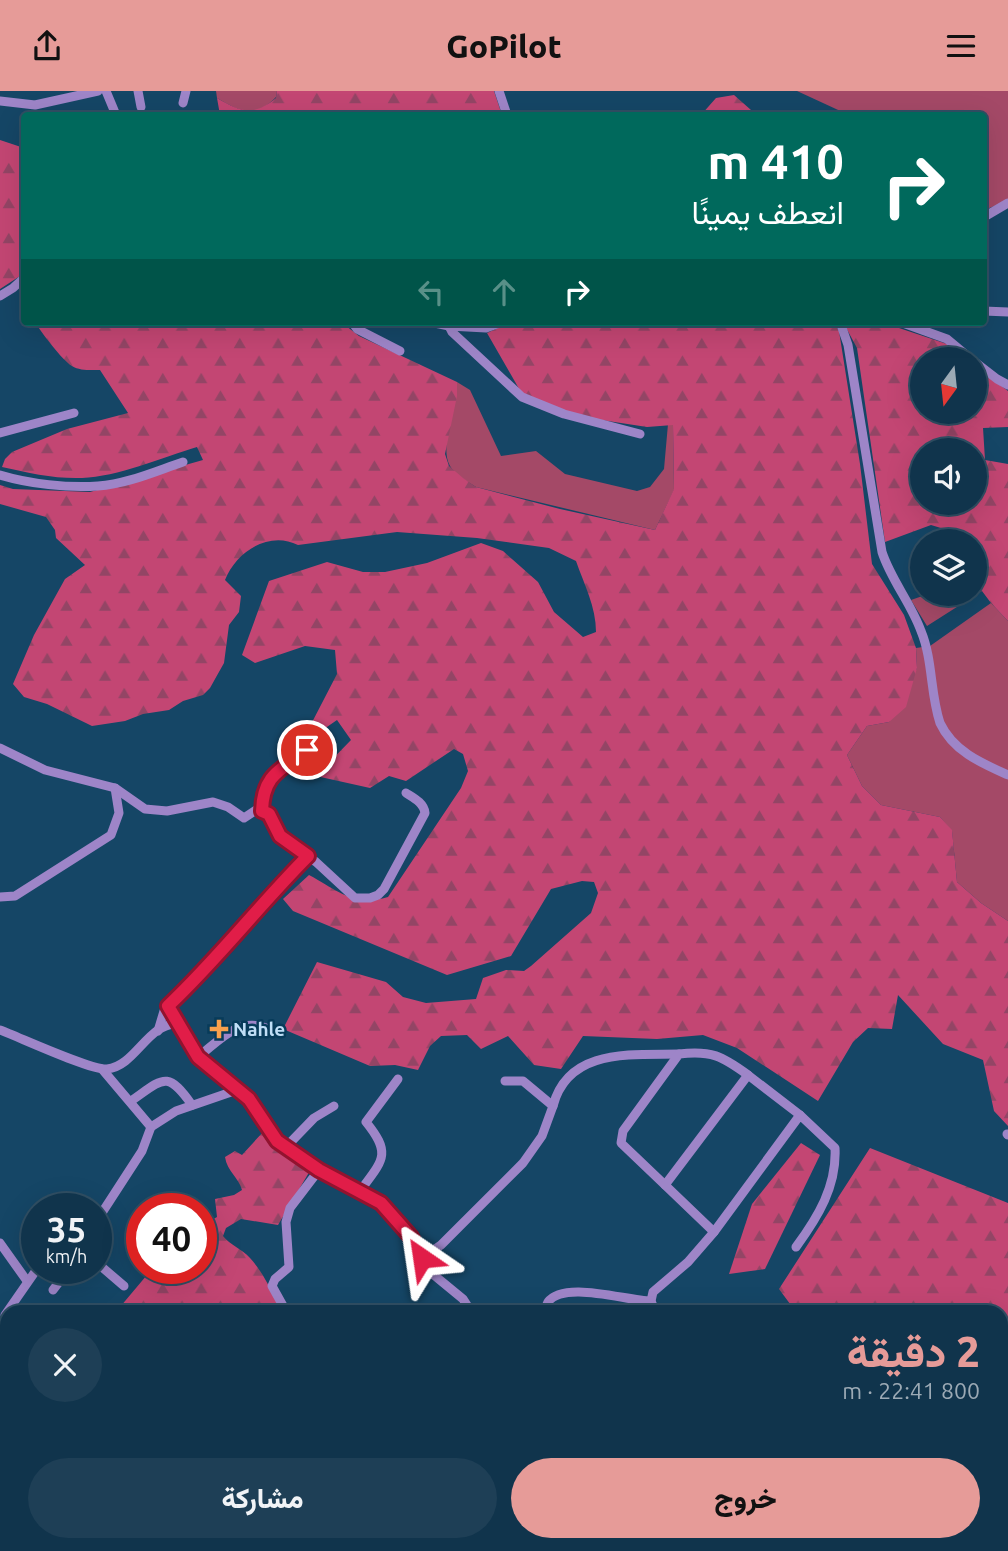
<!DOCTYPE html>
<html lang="ar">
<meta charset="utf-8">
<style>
:root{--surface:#10344c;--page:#1e3f56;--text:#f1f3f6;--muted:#9caab5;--line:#304f64;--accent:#e69b98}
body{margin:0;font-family:Ubuntu,Vazirmatn,sans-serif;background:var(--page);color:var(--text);direction:rtl;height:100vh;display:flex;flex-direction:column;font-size:26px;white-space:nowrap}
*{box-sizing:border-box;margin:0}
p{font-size:23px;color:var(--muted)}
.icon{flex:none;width:38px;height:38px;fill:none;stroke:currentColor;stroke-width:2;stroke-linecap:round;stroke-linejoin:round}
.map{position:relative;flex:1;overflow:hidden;direction:ltr}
.details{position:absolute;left:0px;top:1214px;width:1008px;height:247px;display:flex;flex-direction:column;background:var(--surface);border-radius:21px 21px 0 0;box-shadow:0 7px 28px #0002,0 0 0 2px var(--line);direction:rtl}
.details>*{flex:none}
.hud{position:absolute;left:21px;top:21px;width:966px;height:214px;border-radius:7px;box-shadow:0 7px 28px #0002,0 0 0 2px var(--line);direction:rtl;background:#00695c;color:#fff;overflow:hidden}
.needle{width:46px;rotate:195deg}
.tools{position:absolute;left:910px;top:256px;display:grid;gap:14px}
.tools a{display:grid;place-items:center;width:77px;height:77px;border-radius:50%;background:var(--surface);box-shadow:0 7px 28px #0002,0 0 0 2px var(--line);font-size:35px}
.speed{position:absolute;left:21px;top:1102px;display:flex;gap:14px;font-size:35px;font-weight:700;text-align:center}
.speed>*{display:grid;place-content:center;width:91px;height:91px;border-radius:50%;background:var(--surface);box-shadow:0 7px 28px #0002,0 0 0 2px var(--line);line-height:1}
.speed small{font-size:18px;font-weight:400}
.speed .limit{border:10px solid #d22;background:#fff;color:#111}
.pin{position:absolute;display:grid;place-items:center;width:60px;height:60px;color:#fff;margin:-30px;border:4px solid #fff;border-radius:50%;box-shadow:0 2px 7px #0007}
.me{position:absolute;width:77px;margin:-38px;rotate:328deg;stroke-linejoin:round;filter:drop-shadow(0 0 5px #0008)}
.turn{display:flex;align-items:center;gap:24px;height:147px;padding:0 28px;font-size:32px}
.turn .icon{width:91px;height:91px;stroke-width:2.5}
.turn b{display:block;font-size:49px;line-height:60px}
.lanes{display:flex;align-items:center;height:66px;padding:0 28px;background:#0003;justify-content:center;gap:35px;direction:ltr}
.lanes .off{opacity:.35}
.round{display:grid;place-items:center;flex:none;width:74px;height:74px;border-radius:37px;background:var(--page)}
.summary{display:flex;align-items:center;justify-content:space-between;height:119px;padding:0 28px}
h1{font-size:42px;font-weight:800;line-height:52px;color:var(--accent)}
.action{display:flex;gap:14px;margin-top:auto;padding:14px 28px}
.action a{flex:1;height:80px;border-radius:42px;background:var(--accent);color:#111;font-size:28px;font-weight:800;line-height:80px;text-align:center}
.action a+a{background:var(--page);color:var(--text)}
header{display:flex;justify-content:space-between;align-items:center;height:91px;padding:0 28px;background:var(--accent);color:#111;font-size:32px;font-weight:800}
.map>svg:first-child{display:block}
</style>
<header><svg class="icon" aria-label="menu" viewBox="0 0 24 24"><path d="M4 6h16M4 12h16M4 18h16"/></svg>GoPilot<svg class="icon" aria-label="share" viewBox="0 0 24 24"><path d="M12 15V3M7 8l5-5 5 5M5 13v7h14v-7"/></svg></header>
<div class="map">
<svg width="1008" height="1460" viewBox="0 0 1008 1460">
<defs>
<pattern id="forest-firs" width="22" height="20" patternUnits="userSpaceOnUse" patternTransform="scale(1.75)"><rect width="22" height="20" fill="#c34673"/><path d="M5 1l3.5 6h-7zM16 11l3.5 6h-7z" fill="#934565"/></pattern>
</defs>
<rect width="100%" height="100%" fill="#154666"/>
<g fill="#a44967">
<path d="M216 0H277L276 6C255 28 241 21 217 7Z"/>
<polygon points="797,0 1008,0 1008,110 984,119 984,24 849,24"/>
<path d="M457 291 470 299 501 365 536 360 565 383 637 400 650 396 664 378 668 333H673L674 399 655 439 476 396C467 390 455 384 450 375 439 356 456 314 457 291Z"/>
<polygon points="981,484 982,500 927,535 911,509 931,502 975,502 975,486"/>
<polygon points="991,512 1008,530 1008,830 981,812 957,791 952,740 940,726 881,714 862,695 847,664 867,635 889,631 917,577 916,557 930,555"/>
</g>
<g fill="url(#forest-firs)" fill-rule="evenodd">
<path d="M277 0H494L502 24H220L217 7C241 21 253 26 276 7Z"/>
<polygon points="734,4 751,19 761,24 701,24 716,7"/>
<polygon points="0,49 24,57 24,196 20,185 0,198"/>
<path d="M35 231H341L359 245 457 291V305L445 363 449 375 463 387 476 396 560 418 655 439 674 398 673 334 647 336 582 326 522 303 487 242 511 231H833L839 240 860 373 872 473 904 524 916 557 917 577 906 616 889 631 867 635 847 664 862 695 881 714 940 726 952 739 957 791 981 812 1008 830V1035L994 1020 983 969 943 953 898 904 892 938 868 937 853 951 818 1010 737 957 703 944 657 948 583 945 561 978 534 974 508 945 481 958 467 944 441 945 430 955 418 979 395 974 370 975 283 938 317 871 386 891 403 906 426 912 476 908 483 887 506 879 524 880 531 875 591 822 598 802 594 791 582 790 551 798 511 865 447 884 293 820 283 808 309 784C339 800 353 816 388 806L461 697 468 680 463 663 454 658 406 690 389 685 370 697 316 685 351 649 337 629 311 647 307 641 337 583 335 559 305 555 255 572 242 564 269 490 327 471 363 481H385L427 472 481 452 503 460 538 491 554 521 583 546 596 541C596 516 584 493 576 470L549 457 477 447 397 441 298 454C269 439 236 461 225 489L241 505 239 521 229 534 224 572 210 597 203 604 183 610 169 619 143 623 125 630 92 635 47 613 24 606 13 593 34 544 65 488 85 474 56 447 55 439 46 426 0 413V394L13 398 90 401 203 369 197 356C163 366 117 386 82 387 55 388 29 382 2 376L5 368 12 361 67 338 128 322 100 279C91 279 80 280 72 275 62 269 41 241 35 231Z"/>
<path d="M843 231H881L947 253 966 268H922V320H975V275L1008 300V336L983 337 985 369 1008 373V530L991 512 982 500 974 447 931 434 885 451 857 257ZM922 359H975V411H922Z"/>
<path d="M263 1041 311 1078 278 1134 241 1128 226 1137 223 1145C230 1154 242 1158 250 1167 264 1182 273 1204 283 1221L115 1222 152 1178H201V1135L217 1126 215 1108 234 1104 242 1099C239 1087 227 1080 225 1066L235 1060 242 1064Z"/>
<polygon points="801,1052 820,1064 765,1178 729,1183 752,1113"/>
<polygon points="870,1057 1008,1112 1008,1231 1001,1235 1001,1222 796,1221 779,1198"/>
<polygon points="0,1254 7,1255 7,1454 355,1454 355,1460 0,1460"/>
</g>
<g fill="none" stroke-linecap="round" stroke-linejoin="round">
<g stroke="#9e85c8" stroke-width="9">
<polyline points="106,0 116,24"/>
<polyline points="138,0 141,16"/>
<polyline points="499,0 507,24"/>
<polyline points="0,10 35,14 98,0"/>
<polyline points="183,12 186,0"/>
<polyline points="984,126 1008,112"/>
<polyline points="0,205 13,197 24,187"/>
<polyline points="984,220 1008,221"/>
<polyline points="352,231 357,238 400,260"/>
<polyline points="430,231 449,235"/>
<polyline points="502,231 486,237 449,235 452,241 522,306 564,323 640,343"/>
<path d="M840 231 848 254 882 461C891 489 911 512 921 540 933 569 930 602 940 632 953 660 981 672 1008 684"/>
<polyline points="900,231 947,248 971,268"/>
<polyline points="934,231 938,231"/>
<polyline points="975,271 997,288 1008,294"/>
<polyline points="0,342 74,322"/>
<path d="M0 384C30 393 67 397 98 395 127 393 156 380 183 371"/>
<path d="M0 657 45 679 115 697 145 718 167 720 213 711 228 716 244 727 256 719 269 723 280 745 316 771 355 807H370L378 804 384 798 425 722C424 712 414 707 406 702"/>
<polyline points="262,720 264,697 277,680 322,645"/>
<polyline points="0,806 15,805 111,744 119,722 115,697"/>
<polyline points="168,915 198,966 249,1008 277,1050 319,1079 381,1113 411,1146 429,1180 463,1208 472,1222"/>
<path d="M0 939C19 946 92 980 107 978 136 975 148 931 178 933"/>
<polyline points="158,940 164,920 195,890 241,835 308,765"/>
<path d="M198 966C219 950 238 926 266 937"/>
<polyline points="102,978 151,1036"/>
<path d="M131 1010C164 987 167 979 192 1014"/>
<path d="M553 1015C568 957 631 964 679 963"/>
<polyline points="1007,1043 1008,1044"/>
<polyline points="285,1057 314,1027 334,1015"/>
<path d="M665 1094 621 1052 623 1040 679 963C711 959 722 965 748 984"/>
<path d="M360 1100C383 1069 392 1063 366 1031L398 988"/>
<polyline points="96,1131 142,1060 151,1036 176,1020 237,999"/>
<polyline points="714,1141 665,1094 748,984 800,1024"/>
<polyline points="0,1152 27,1190"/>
<polyline points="422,1167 441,1154 523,1072 542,1045 553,1015 523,990 505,990"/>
<polyline points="96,1171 124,1195"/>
<polyline points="53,1199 69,1178"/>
<path d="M655 1220 651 1210 653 1201 688 1171 714 1141 800 1024 835 1057C837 1095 818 1126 796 1156"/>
<polyline points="287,1222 272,1195 275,1188 289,1176 286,1131 290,1117 319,1079"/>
<path d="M544 1222C545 1220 547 1212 548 1211 564 1189 627 1210 651 1210"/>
<polyline points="653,1222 663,1217 686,1222"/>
<polyline points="5,1224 37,1178"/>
<polyline points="1001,1425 1008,1425"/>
<polyline points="376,1454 377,1460"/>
<polyline points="499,1454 501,1460"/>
<polyline points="535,1454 538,1460"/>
<polyline points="658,1454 668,1460"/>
<polyline points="600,1460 601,1454"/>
<polyline points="735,1460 740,1454"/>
</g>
</g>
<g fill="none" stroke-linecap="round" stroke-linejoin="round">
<defs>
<path id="route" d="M307 659C281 679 263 683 262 720L269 723 280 745 308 765C260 813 218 868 168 915L198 966 249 1008 277 1050 319 1079 381 1112 411 1146 422 1167"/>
</defs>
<use href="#route" stroke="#92132f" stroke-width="18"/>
<use href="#route" stroke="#e11d48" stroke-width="12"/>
</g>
<path fill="#f9a04c" stroke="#073b5a" stroke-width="2.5" d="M215.5 927.5h7v7h7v7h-7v7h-7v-7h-7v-7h7z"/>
<g text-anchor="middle" stroke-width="5" stroke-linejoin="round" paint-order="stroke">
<g font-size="19" font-weight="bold" fill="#bfdef6" stroke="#073b5a" text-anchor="start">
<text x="233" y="945">Nahle</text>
</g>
</g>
</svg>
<div class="tools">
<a><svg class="needle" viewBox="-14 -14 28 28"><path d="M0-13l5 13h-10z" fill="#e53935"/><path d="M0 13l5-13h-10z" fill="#9caab5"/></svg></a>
<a><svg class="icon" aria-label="sound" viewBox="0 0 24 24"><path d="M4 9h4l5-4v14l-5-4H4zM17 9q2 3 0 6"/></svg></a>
<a><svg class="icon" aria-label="layers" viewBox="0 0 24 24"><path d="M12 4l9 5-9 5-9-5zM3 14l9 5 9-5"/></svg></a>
</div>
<div class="speed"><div>35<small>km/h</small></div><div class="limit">40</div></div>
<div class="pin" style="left:307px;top:659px;background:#d93025"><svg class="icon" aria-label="arrive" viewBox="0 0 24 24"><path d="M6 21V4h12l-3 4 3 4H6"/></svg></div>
<svg class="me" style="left:422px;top:1167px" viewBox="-20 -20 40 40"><path d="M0-17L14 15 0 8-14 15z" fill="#e11d48" stroke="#fff" stroke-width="4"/></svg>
<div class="hud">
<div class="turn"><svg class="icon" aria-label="right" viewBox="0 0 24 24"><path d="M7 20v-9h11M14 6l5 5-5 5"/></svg><div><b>410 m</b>انعطف يمينًا</div></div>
<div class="lanes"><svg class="icon off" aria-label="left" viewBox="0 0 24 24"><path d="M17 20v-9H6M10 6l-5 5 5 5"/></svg><svg class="icon off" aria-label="ahead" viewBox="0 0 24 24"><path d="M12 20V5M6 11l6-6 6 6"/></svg><svg class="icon" aria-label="right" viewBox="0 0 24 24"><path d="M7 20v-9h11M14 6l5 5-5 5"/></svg></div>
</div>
<section class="details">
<div class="summary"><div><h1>2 دقيقة</h1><p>800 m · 22:41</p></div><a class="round"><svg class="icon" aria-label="close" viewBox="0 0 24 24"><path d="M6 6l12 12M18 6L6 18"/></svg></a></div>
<div class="action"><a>خروج</a><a>مشاركة</a></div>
</section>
</div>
